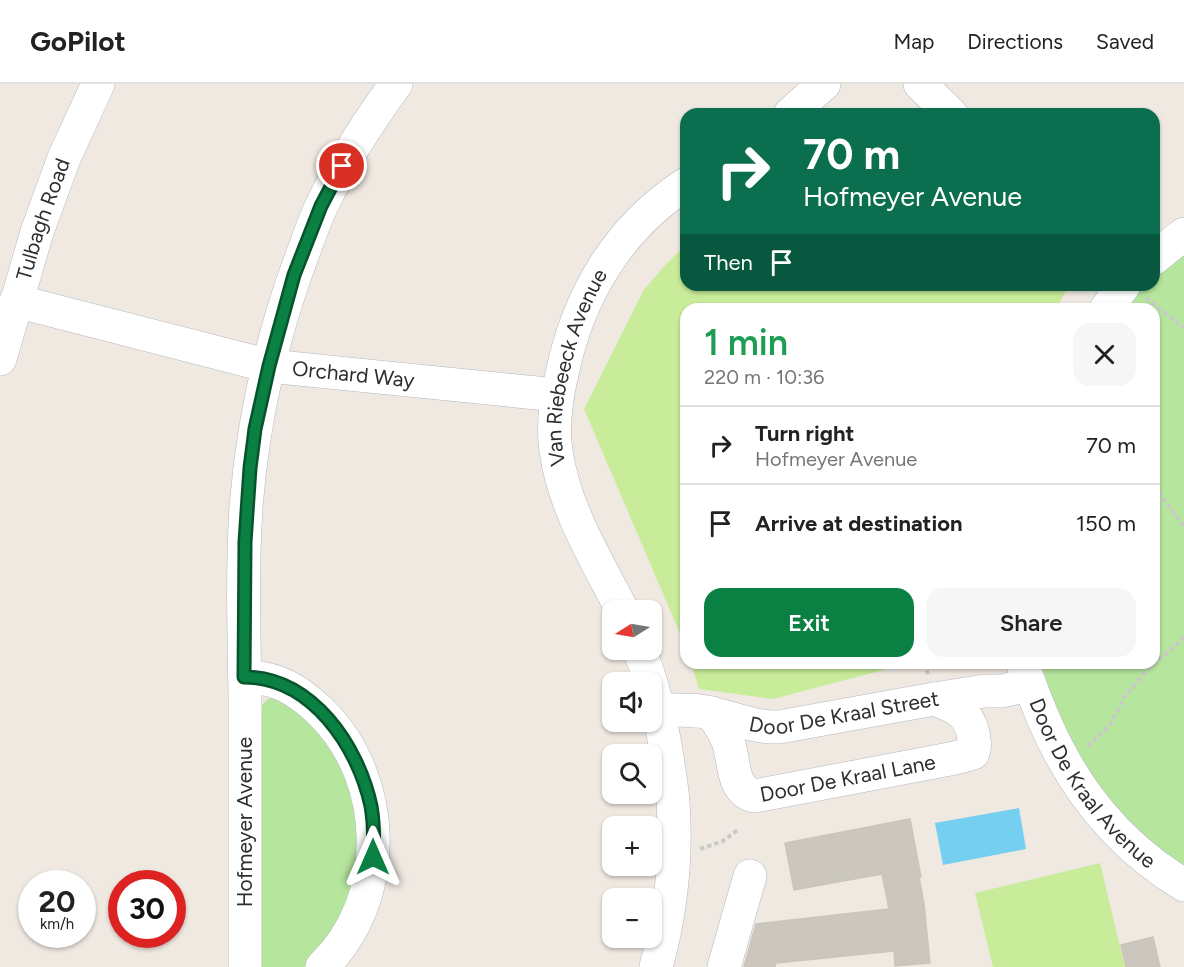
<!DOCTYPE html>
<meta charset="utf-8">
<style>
:root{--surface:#fff;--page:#f6f6f6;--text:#222;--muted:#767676;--line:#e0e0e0;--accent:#0b8043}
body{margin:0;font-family:Figtree,sans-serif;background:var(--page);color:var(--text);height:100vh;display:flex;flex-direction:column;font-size:22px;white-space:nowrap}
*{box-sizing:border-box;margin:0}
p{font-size:20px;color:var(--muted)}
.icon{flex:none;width:33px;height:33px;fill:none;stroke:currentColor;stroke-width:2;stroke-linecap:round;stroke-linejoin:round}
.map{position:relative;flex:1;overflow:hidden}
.side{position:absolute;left:680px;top:219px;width:480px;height:366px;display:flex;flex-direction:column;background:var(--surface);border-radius:18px;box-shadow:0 2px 4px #0004}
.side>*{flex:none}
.top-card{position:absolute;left:680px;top:24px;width:480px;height:183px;border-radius:18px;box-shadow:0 2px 4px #0004;background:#0b6e4f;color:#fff;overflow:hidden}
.needle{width:39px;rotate:259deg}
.controls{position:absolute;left:602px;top:516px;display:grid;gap:12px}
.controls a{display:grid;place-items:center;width:60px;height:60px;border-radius:12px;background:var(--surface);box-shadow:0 2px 4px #0004;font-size:30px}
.speed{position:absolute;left:18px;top:786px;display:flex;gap:12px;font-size:30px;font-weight:700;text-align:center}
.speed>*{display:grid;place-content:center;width:78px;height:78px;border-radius:50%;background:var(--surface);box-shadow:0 2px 4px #0004;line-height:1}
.speed small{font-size:15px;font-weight:400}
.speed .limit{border:9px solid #d22;background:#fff;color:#111}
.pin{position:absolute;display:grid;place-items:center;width:51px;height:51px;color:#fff;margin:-26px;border:3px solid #fff;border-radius:50%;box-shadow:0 2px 6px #0007}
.me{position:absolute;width:66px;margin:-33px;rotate:0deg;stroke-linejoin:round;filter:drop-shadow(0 0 4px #0008)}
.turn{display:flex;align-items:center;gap:21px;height:126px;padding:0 24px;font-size:27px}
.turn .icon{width:78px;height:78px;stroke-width:2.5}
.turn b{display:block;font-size:42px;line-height:51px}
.then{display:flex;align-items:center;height:57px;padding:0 24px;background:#0003;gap:12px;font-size:22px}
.round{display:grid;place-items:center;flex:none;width:63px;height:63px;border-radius:18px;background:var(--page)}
.summary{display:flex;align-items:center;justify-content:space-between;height:102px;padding:0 24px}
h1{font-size:36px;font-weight:600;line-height:45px;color:#1e9e55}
.primary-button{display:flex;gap:12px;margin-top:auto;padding:12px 24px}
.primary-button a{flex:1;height:69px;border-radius:18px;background:var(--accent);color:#fff;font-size:24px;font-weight:600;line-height:69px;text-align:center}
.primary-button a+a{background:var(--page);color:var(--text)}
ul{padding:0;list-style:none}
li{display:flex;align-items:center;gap:18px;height:78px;padding:0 24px;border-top:2px solid var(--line)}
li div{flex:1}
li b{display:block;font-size:22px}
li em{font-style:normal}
header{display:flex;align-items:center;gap:36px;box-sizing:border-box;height:84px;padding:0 30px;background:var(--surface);border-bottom:2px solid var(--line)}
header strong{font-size:28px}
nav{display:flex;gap:33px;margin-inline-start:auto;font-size:21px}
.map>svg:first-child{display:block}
</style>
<header>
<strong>GoPilot</strong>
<nav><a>Map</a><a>Directions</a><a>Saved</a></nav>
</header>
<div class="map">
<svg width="1184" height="883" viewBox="0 0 1184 883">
<rect width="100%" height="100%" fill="#efe9e1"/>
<g fill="#b6e59e">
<polygon points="1184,164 1184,786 1130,741 1084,684 1036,579 1154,579 1154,225 1118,225 1141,201 1154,201 1154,189"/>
<polygon points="275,613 323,644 362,722 355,814 309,883 262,883 260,881 258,625 268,615"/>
</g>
<g fill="#c9ec9a">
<polygon points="685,162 686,201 1069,201 1056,225 686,225 685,561 584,325 643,207 666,180"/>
<polygon points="691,579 910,579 773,615 699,605"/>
<polygon points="1100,779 1125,883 993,883 975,809"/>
</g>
<polygon fill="#75cff0" points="1019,724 1026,765 943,781 935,739"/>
<g fill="#cbc7bf" stroke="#cbc5ba" stroke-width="1.5">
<polygon points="910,735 921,793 919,793 924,820 930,879 895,882 894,867 776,879 775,883 744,883 756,840 889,825 882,790 794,806 785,759"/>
<polygon points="1153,853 1160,883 1126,883 1121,861"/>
</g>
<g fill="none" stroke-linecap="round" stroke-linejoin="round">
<defs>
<g id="minor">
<polyline points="920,0 951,30"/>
<polyline points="790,30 824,0"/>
<polyline points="1154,174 1184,150"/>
<path id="s1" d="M16 217 269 282 557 311"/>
<polyline points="1106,225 1124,201"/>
<path id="s2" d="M0 275 37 148 64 74 98 0"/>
<path id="s3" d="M622 526C596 475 564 424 556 367 552 341 556 315 562 290 578 212 618 144 686 100"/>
<path d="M639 566C654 600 661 636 667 673 669 688 672 703 673 718 677 774 671 829 656 883"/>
<path id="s4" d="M1023 580C1029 600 1036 617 1044 636 1074 706 1118 761 1184 801"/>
<path d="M245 593C277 593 298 606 321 628 389 695 392 816 322 883"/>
<path id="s5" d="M658 626C677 626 696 625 715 630 736 635 757 644 779 643L934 615 985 607H1002L1029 601"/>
<path id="s6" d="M712 629C718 638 724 647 728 657 735 676 731 708 755 712L955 674 973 669C976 662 974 656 973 649 968 627 953 622 934 615"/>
<path d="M245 883C245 793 245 702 245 612 244 549 242 486 246 423 253 335 273 247 305 164 310 150 315 135 322 121 342 79 368 38 396 0"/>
<polyline points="724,883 750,792"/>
</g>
</defs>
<use href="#minor" stroke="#b4b7c1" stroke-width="34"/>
<g stroke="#c9c9c9" stroke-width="4" stroke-dasharray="4.5 3" stroke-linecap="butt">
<polyline points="1146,214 1184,244"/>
<polyline points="1154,402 1184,442"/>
<polyline points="925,579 928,590"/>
<polyline points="1088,662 1111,640 1124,613 1150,583 1177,560 1184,553"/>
<polyline points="700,765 723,757 739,745"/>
</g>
<use href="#minor" stroke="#fff" stroke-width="33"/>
</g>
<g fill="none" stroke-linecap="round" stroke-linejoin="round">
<defs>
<path id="route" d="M342 82 321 122 294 191 269 282 255 345 250 384 245 458 244 593C312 593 358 662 371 722 374 739 374 756 373 773"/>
</defs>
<use href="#route" stroke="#07532c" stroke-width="15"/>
<use href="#route" stroke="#0b8043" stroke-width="10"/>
</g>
<g text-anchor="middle" stroke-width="4.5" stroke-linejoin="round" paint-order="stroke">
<g font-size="21" fill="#2e2e2e" stroke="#fff">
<text dy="7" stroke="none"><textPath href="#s2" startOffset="146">Tulbagh Road</textPath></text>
<text dy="7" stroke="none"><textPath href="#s3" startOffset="260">Van Riebeeck Avenue</textPath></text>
<text dy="7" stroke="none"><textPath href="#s1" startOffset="346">Orchard Way</textPath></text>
<text dy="7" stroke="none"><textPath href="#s5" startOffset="189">Door De Kraal Street</textPath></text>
<text dy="7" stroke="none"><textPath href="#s6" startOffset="192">Door De Kraal Lane</textPath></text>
<text dy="7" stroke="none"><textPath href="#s4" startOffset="140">Door De Kraal Avenue</textPath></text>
<text transform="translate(245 738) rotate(-90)" y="7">Hofmeyer Avenue</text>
</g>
</g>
</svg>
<div class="controls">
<a><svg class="needle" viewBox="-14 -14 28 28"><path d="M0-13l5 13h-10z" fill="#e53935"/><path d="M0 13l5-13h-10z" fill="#767676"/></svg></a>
<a><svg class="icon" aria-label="sound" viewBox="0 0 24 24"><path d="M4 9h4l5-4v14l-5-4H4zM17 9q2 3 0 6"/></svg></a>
<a><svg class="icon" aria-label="search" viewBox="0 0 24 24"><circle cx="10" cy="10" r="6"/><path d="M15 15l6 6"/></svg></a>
<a>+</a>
<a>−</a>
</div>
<div class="speed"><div>20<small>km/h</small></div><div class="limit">30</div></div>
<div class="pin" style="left:342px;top:82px;background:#d93025"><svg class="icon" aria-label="arrive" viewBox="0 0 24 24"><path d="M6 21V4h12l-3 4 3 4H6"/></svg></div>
<svg class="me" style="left:373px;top:773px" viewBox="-20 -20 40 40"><path d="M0-17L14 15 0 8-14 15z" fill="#0b8043" stroke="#fff" stroke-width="4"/></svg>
<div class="top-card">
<div class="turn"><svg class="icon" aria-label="right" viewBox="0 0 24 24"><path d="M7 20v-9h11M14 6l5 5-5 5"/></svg><div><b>70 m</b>Hofmeyer Avenue</div></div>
<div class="then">Then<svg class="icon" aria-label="arrive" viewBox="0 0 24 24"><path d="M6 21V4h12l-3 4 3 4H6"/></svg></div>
</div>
<section class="side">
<div class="summary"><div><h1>1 min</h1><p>220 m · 10:36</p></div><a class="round"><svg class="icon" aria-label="close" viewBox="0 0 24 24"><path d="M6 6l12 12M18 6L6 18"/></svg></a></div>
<ul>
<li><svg class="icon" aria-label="right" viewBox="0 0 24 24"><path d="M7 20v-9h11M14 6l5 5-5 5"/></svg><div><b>Turn right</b><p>Hofmeyer Avenue</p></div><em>70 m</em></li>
<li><svg class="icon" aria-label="arrive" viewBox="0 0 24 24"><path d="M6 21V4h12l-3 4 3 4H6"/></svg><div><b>Arrive at destination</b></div><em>150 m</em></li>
</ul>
<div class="primary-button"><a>Exit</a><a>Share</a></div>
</section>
</div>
